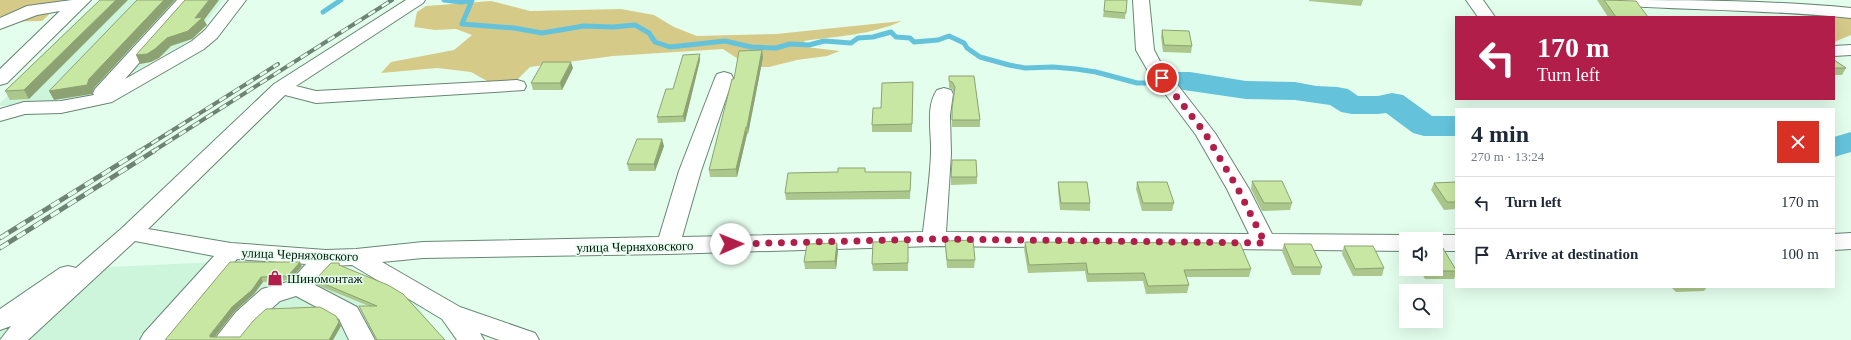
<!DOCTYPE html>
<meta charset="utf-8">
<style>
:root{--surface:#fff;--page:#f6f6f7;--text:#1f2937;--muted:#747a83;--line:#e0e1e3}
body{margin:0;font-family:Georgia,serif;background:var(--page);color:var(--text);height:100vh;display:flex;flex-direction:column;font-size:15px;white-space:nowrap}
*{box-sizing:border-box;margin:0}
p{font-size:13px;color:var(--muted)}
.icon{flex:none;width:22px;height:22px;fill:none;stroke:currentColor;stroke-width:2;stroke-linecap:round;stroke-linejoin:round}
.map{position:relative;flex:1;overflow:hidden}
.sheet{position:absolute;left:1455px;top:108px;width:380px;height:180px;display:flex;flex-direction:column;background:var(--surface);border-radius:0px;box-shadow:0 4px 16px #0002}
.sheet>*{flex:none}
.banner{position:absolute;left:1455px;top:16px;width:380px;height:84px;border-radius:0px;box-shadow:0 4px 16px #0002;background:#b11e49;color:#fff;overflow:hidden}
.controls{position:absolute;left:1399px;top:232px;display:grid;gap:8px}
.controls a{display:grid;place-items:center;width:44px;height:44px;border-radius:0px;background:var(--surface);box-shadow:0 4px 16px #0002;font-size:20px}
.pin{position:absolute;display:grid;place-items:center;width:34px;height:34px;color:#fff;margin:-17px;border:2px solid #fff;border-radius:50%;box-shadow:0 1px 4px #0007}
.me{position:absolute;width:44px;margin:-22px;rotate:89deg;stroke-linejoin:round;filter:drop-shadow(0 0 3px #0008)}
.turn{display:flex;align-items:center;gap:14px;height:84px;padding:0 16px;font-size:18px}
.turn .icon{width:52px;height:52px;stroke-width:2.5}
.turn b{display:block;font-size:28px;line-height:34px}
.round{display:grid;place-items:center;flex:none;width:42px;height:42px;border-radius:0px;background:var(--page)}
.overview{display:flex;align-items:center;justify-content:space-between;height:68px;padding:0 16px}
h1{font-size:24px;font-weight:800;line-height:30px}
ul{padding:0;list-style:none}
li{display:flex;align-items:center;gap:12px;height:52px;padding:0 16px;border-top:1px solid var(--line)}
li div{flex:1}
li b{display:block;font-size:15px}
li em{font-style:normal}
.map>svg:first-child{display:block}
</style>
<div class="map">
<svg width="1851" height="340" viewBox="0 0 1851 340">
<rect width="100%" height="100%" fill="#e4feee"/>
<g fill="#cdf5dc">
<polygon points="107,0 223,0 194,38 82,101 0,106 0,103"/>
<polygon points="260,260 406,290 442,340 0,340 0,315 108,267"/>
</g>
<g fill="#d6ca89">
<polygon points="0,0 65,0 42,21 0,22"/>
<path d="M491 1 530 11 621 9 654 15 674 27 697 36 776 34 902 21C871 35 838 36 804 41L806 47 840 51 827 56 797 60 769 67H747L738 59 723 49 613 56 530 67 510 87 496 86 471 72 437 68 381 73 391 62 454 50 472 35 456 29 435 30 414 27 417 12 426 6Z"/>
<polygon points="1841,15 1851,16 1851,35 1834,42 1834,17 1829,17"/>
</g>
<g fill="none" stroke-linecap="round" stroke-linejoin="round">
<g stroke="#64c3db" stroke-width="5">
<polyline points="444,0 461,2 472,0 462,24 514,28 542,33 584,26 613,27 635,25 649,33 655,42 670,47 725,41 751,47 776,48 790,44 809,45 824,41 851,43 858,38 873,37 891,32 896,37 910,38 914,42 938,40 949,36 964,43 967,48 980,57 1009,65 1025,68 1053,67 1076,69 1096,72 1137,83 1159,83"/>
<polyline points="323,12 341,0"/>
</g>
<g fill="#64c3db" fill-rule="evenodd">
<polygon points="1174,72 1190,72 1246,81 1295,82 1316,86 1337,87 1348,89 1358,96 1378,96 1392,93 1403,95 1432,116 1456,116 1456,136 1424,136 1413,133 1386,113 1378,114 1352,114 1341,112 1330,105 1295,100 1246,99 1163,87 1159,81 1163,75"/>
<polygon points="1851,132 1851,152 1834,157 1834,137"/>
</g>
<defs>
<g id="minor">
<polygon points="72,0 91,0 7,83 0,85 0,69 60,11 37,15 0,29 0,18 27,6"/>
<polygon points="177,0 194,0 125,79 192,41 205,30 229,0 246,0 217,38 204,49 112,102 61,113 25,114 0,121 0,109 24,102 61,101 94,95 93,93 95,89"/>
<path d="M406 0H425L423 3 296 86 316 91 517 80 524 82 526 86 524 90 316 103 285 95 148 229 231 243 326 250 356 249 423 242 659 237 679 171 715 78 717 74 724 72 731 74 733 78 701 171 682 237 923 232C926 206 930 180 931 154 932 134 925 107 937 90L944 88 951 90 953 94 950 115 951 154 946 232 1249 234 1227 189 1196 135 1148 71 1136 50 1133 0H1149L1154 50 1162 65 1215 133 1249 189 1272 234 1406 235 1415 239H1406V251L934 246 668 254 423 258 382 262 460 307 535 333 539 340H499L480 333 484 340H457L442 319 352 265 332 266 315 285 357 307 375 340H349L339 319 296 296 280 301 254 324 241 340H214L236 312 262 289 291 281 306 264 237 259 168 340H140L144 333 214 256 135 241 28 340H0L11 326 0 330V309L60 268 68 266 76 268 122 228 274 84Z"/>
<polygon points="1466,0 1483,0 1495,17 1478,17"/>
<path d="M1600 0C1683 0 1768 0 1851 8V18C1770 10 1689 10 1608 5L1602 3Z"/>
<polygon points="1851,45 1851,55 1834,56 1834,46"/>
<polygon points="1851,233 1851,249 1834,250 1834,234"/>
<polygon points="1436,235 1456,235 1456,251 1436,251 1436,239 1427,239"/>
</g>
</defs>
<use href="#minor" stroke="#688674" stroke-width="2"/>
<use href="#minor" fill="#fff" fill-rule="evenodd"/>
<defs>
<g id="rail-far1">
<polyline points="138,152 278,64"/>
<polyline points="152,152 392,0"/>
</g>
<g id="rail">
<polyline points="0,238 140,151"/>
<polyline points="0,248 154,151"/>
</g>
</defs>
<use href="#rail-far1" stroke="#6f8276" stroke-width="4"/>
<use href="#rail" stroke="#6f8276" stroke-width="5"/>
<use href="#rail-far1" stroke="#e4feee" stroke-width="2.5" stroke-dasharray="8" stroke-linecap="butt"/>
<use href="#rail" stroke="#e4feee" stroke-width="3.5" stroke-dasharray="10" stroke-linecap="butt"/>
</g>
<g fill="#acc78c">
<polygon points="100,0 29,99 10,100 5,91"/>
<polygon points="1105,0 1127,0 1125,19 1103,17"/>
<polygon points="1309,0 1363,0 1361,6 1309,1"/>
<polygon points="1597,0 1612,0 1648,17 1608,17"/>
<polygon points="1162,30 1192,46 1191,53 1163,52 1161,37"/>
<polygon points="762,50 763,57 748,134 747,134 737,177 710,177 709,170 734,79"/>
<polygon points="700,60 685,122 658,123 657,117 673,89"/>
<polygon points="1834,60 1846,68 1842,75 1834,75"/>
<polygon points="573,68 562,90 533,90 531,83"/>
<polygon points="949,76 980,120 980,127 952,127 952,108 954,93 952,89 949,88"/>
<polygon points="913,82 912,132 872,132 872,125 881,108"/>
<polygon points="664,146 655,171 629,171 627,164"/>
<polygon points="865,172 911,172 910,199 786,200 785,193"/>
<polygon points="951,177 977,177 977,184 951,185"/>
<polygon points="1252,181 1292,203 1290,210 1262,211 1251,189"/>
<polygon points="1058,182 1090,203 1090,211 1060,210 1058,190"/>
<polygon points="1137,182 1174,203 1172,211 1142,211 1136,189"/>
<polygon points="1456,182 1456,209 1444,210 1431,190 1434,183"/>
<polygon points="908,241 908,271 873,271 872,264"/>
<polygon points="945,241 975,260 974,268 947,268"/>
<polygon points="1025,242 1251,269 1249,277 1186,277 1189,285 1187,293 1146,294 1143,281 1087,282 1085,271 1028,273 1024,249"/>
<polygon points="1284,244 1322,267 1320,275 1292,275 1282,251"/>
<polygon points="1344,246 1384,268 1382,276 1353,276 1342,254"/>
<polygon points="838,250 836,269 805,269 804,262"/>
<polygon points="230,262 302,266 290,280 263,282 254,294 235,311 215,337 240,337 336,316 341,326 333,340 165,340"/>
<polygon points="339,263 341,266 445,340 376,340 359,306 369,306 317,285 315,280"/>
<polygon points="1419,269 1456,270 1456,273 1454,279 1425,279"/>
<polygon points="1671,287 1707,287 1704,291 1676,292"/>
</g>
<g fill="#8ca272">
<polygon points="116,0 128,0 29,99 24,90"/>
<polygon points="164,0 175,0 94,88 92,94 54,100 49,91"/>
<polygon points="209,0 219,0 204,20 207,25 192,39 171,46 159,58 151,62 140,64 136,55 195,18"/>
<polygon points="762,50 763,57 748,134 747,127"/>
<polygon points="700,54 700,60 685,122 683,116"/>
<polygon points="571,62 573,68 562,90 560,83"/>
<polygon points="746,127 747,134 737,177 736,169"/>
<polygon points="662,139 664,146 655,171 654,164"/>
<polygon points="837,243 838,250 836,269 835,261"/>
<polygon points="300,262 302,266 290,280 288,276"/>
<polygon points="261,277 263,282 254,294 235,311 213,339 210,337 210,335 232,307"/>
<polygon points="339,322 341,326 333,340 329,340"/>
</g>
<g fill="#c8e7a3" stroke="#8ca272">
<polygon points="100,0 116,0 24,90 5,91"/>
<polygon points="137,0 164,0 89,79 87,85 49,91"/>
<polygon points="185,0 209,0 195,18 203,17 188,31 167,38 155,49 147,54 136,55"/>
<polygon points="1105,0 1127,0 1126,13 1104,11"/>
<polygon points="1604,0 1636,1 1648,17 1616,17"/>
<polygon points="1162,30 1189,31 1192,46 1164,45"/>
<polygon points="762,50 747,127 746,127 736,169 709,170 732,79 734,79 739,51"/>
<polygon points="700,54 683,116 657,117 666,89 673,89 683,55"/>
<polygon points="1834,60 1846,68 1834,68"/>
<polygon points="543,62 571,62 560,83 531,83"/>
<polygon points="949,76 974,76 980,120 952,120 952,108 955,87 952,82 949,81"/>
<polygon points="913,82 912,124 872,125 873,108 881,108 882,83"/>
<polygon points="637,139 662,139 654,164 627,164"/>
<polygon points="952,160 976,160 977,177 951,177"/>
<polygon points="838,168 865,168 865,172 911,172 910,191 785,193 788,173 838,172"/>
<polygon points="1252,181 1282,181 1292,203 1264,203"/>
<polygon points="1058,182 1087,182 1090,203 1061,203"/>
<polygon points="1137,182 1167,182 1174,203 1143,203"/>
<polygon points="1456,182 1456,202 1447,202 1434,183"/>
<polygon points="973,240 975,260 947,260 945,241"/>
<polygon points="908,241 908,263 872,264 873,242"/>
<polygon points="1025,242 1240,243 1251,269 1184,270 1189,285 1148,286 1144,273 1088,274 1086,263 1029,265"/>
<polygon points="837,243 835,261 804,262 807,244"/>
<polygon points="1284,244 1311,244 1322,267 1294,267"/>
<polygon points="1436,245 1441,245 1456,270 1456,271 1428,271 1426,269 1436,269"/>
<polygon points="1344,246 1373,246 1384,268 1355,269"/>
<polygon points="230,262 300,262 288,276 261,277 252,290 232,307 210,335 210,337 240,337 253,321 266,309 320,307 336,316 339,322 329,340 165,340"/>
<polygon points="331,263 339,263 339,265 388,285 403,294 445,340 377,340 359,306 377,306 315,280"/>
</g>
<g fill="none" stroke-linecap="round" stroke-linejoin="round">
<polyline stroke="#b11e49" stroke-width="7" stroke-dasharray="0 12.6" points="731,244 934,239 1265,243 1238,189 1205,133 1162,78"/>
</g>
<defs>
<symbol id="shop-bare" viewBox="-9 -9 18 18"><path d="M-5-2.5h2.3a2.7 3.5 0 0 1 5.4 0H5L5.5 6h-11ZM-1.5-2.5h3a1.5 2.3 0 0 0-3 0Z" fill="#b11e49" stroke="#e4feee" stroke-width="2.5" paint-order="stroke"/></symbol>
</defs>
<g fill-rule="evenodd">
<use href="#shop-bare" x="264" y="267" width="22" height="22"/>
</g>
<g text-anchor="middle" stroke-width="3" stroke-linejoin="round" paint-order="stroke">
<g font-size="13" fill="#0a160f" stroke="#e4feee">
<text transform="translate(635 246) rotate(-1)" y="5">улица Черняховского</text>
<text transform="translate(300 254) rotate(2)" y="5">улица Черняховского</text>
</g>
<g font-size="13" fill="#0a160f" stroke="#e4feee" text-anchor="start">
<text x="287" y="283">Шиномонтаж</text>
</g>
</g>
</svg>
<div class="controls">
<a><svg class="icon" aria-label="sound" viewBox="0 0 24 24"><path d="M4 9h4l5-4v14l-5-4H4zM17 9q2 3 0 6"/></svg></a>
<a><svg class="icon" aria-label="search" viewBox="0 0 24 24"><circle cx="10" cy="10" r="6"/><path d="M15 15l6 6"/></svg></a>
</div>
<div class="pin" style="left:1162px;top:78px;background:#d93025"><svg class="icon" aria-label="arrive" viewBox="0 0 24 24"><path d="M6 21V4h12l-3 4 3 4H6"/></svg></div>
<svg class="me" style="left:731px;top:244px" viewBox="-20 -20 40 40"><circle r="19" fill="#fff"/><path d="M0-13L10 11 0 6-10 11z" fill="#b11e49"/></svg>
<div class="banner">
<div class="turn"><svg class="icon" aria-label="left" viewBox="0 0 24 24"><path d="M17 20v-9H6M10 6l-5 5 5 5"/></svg><div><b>170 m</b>Turn left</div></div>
</div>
<section class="sheet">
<div class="overview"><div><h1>4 min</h1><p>270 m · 13:24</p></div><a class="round" style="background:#d93025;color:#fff"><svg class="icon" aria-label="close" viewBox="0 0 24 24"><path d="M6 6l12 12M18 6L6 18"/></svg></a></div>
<ul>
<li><svg class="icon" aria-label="left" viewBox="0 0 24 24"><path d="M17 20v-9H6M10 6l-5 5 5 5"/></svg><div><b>Turn left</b></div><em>170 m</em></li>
<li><svg class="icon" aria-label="arrive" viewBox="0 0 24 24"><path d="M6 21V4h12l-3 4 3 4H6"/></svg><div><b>Arrive at destination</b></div><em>100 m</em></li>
</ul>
</section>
</div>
